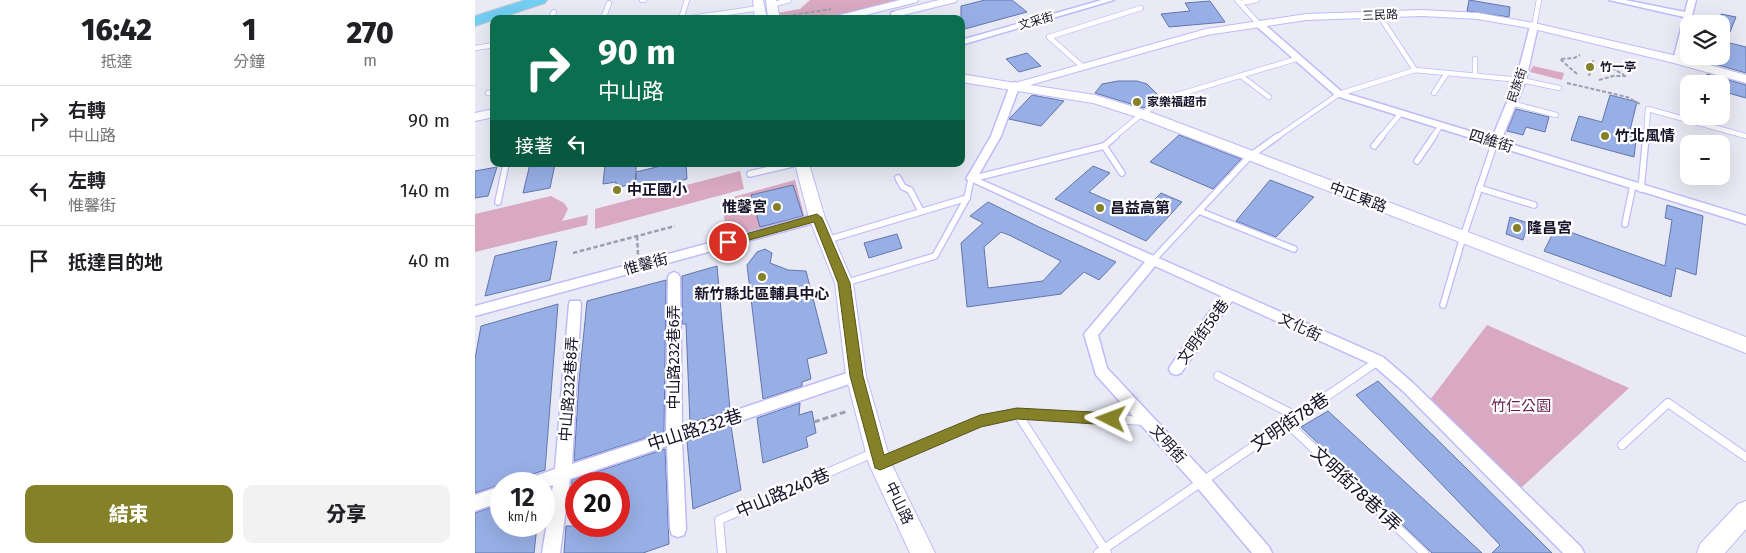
<!DOCTYPE html>
<html lang="zh-TW">
<meta charset="utf-8">
<style>
:root{--surface:#fff;--page:#f2f2f2;--text:#202124;--muted:#757577;--line:#e0e0e0;--accent:#858129}
body{margin:0;font-family:"Fira Sans","Noto Sans TC",sans-serif;background:var(--page);color:var(--text);height:100vh;display:flex;flex-direction:column;font-size:19px;white-space:nowrap}
*{box-sizing:border-box;margin:0}
p{font-size:16px;color:var(--muted)}
.icon{flex:none;width:28px;height:28px;fill:none;stroke:currentColor;stroke-width:2;stroke-linecap:round;stroke-linejoin:round}
.map{position:relative;flex:1;overflow:hidden}
.panel{display:flex;flex-direction:column;background:var(--surface);width:475px}
.panel>*{flex:none}
.top-card{position:absolute;left:15px;top:15px;width:475px;height:152px;border-radius:10px;box-shadow:0 5px 20px #0002;background:#0b6e4f;color:#fff;overflow:hidden}
.fabs{position:absolute;left:1205px;top:15px;display:grid;gap:10px}
.fabs a{display:grid;place-items:center;width:50px;height:50px;border-radius:10px;background:var(--surface);box-shadow:0 5px 20px #0002;font-size:25px}
.speed{position:absolute;left:15px;top:472px;display:flex;gap:10px;font-size:25px;font-weight:700;text-align:center}
.speed>*{display:grid;place-content:center;width:65px;height:65px;border-radius:50%;background:var(--surface);box-shadow:0 5px 20px #0002;line-height:1}
.speed small{font-size:12px;font-weight:400}
.speed .limit{border:8px solid #d22;background:#fff;color:#111}
.pin{position:absolute;display:grid;place-items:center;width:42px;height:42px;color:#fff;margin:-21px;border:2px solid #fff;border-radius:50%;box-shadow:0 1px 5px #0007}
.me{position:absolute;width:55px;margin:-28px;rotate:273deg;stroke-linejoin:round;filter:drop-shadow(0 0 4px #0008)}
.turn{display:flex;align-items:center;gap:18px;height:105px;padding:0 25px;font-size:22px}
.turn .icon{width:65px;height:65px;stroke-width:2.5}
.turn b{display:block;font-size:35px;line-height:42px}
.then{display:flex;align-items:center;height:48px;padding:0 25px;background:#0003;gap:10px;font-size:19px}
.eta{display:flex;justify-content:space-evenly;align-items:center;height:85px;text-align:center}
.eta b{font-size:30px;font-weight:800;line-height:35px}
.cta{display:flex;gap:10px;margin-top:auto;padding:10px 25px}
.cta a{flex:1;height:58px;border-radius:10px;background:var(--accent);color:#fff;font-size:20px;font-weight:800;line-height:58px;text-align:center}
.cta a+a{background:var(--page);color:var(--text)}
ul{padding:0;list-style:none}
li{display:flex;align-items:center;gap:15px;height:70px;padding:0 25px;border-top:1px solid var(--line)}
li div{flex:1}
li b{display:block;font-size:19px}
li em{font-style:normal}
main{display:flex;flex:1;min-height:0}
.map>svg:first-child{display:block}
</style>
<main>
<section class="panel">
<div class="eta">
<div><b>16:42</b><p>抵達</p></div>
<div><b>1</b><p>分鐘</p></div>
<div><b>270</b><p>m</p></div>
</div>
<ul>
<li><svg class="icon" aria-label="right" viewBox="0 0 24 24"><path d="M7 20v-9h11M14 6l5 5-5 5"/></svg><div><b>右轉</b><p>中山路</p></div><em>90 m</em></li>
<li><svg class="icon" aria-label="left" viewBox="0 0 24 24"><path d="M17 20v-9H6M10 6l-5 5 5 5"/></svg><div><b>左轉</b><p>惟馨街</p></div><em>140 m</em></li>
<li><svg class="icon" aria-label="arrive" viewBox="0 0 24 24"><path d="M6 21V4h12l-3 4 3 4H6"/></svg><div><b>抵達目的地</b></div><em>40 m</em></li>
</ul>
<div class="cta"><a>結束</a><a>分享</a></div>
</section>
<div class="map">
<svg width="1271" height="553" viewBox="0 0 1271 553">
<rect width="100%" height="100%" fill="#eaeaf6"/>
<g fill="#d8a9c1">
<polygon points="335,0 429,0 352,19 304,19 302,13 325,9"/>
<polygon points="1058,66 1089,73 1087,80 1055,72"/>
<polygon points="265,171 269,189 120,229 120,209"/>
<polygon points="320,180 330,219 252,240 247,200"/>
<polygon points="76,196 89,203 93,209 87,221 113,215 112,225 0,252 0,214"/>
<polygon points="1012,325 1154,388 1046,488 955,400"/>
</g>
<g fill="#98afe6" stroke="#6176ab" fill-rule="evenodd">
<polygon points="510,0 537,0 552,12 486,30 486,6"/>
<polygon points="994,0 1035,7 1034,17 992,11"/>
<polygon points="735,1 750,22 694,27 686,14 715,11 710,3"/>
<polygon points="1246,14 1261,17 1251,42 1271,47 1271,73 1236,63 1238,56 1246,56"/>
<polygon points="552,53 566,66 544,72 531,59"/>
<polygon points="1232,74 1271,85 1271,98 1246,91 1246,84 1228,84"/>
<polygon points="643,81 662,81 672,84 683,95 669,108 620,93 627,84"/>
<polygon points="557,95 589,101 566,126 534,119"/>
<polygon points="1135,95 1162,102 1155,130 1162,132 1159,157 1096,140 1104,116 1127,122"/>
<polygon points="1041,109 1074,117 1070,132 1051,127 1048,135 1032,131"/>
<polygon points="704,135 766,159 738,189 675,162"/>
<polygon points="55,164 80,164 75,188 48,193"/>
<polygon points="130,164 161,164 161,172 194,164 211,164 212,179 161,192 161,173 160,183 141,188 141,182 128,184"/>
<polygon points="618,166 635,173 614,192 665,214 686,193 707,202 671,241 580,199"/>
<polygon points="22,167 13,196 0,198 0,171"/>
<polygon points="795,180 839,197 801,237 761,221"/>
<polygon points="318,185 328,216 285,227 276,195"/>
<path d="M513 202 564 227 641 262 624 280 609 272 586 294 492 307 486 243 508 223 495 216ZM526 232 534 235 586 261 568 281 513 288 509 247Z"/>
<polygon points="1192,205 1228,216 1221,275 1201,268 1196,297 1069,251 1081,227 1190,266 1197,220 1190,218"/>
<polygon points="1035,217 1053,223 1048,240 1031,234"/>
<polygon points="422,234 427,248 394,258 389,243"/>
<polygon points="82,241 75,280 10,296 20,256"/>
<polygon points="290,249 297,253 295,263 313,270 331,271 352,353 332,359 336,379 327,382 327,386 288,399 272,265 282,252"/>
<polygon points="242,266 255,410 215,423 211,324 207,324 207,276"/>
<polygon points="191,280 189,432 99,461 104,381 112,301"/>
<polygon points="83,304 70,470 0,493 0,359 6,326"/>
<polygon points="903,381 1077,553 1017,553 1025,545 881,395"/>
<polygon points="325,403 324,415 337,411 341,433 331,437 333,447 288,463 282,418"/>
<polygon points="853,411 1007,553 957,553 826,427"/>
<polygon points="256,426 266,490 218,509 212,441"/>
<polygon points="190,449 194,544 168,553 89,553 91,526 144,526 144,484 96,484 97,480"/>
<polygon points="26,504 26,526 62,526 59,553 0,553 0,513"/>
</g>
<g fill="none" stroke-linecap="round" stroke-linejoin="round">
<defs>
<g id="lane-far2">
<polyline points="167,0 169,0"/>
<polyline points="762,0 783,23"/>
<polyline points="765,3 782,0"/>
<polyline points="297,5 314,0"/>
<polyline points="904,15 940,70"/>
<polyline points="75,19 79,12"/>
<polyline points="128,19 134,3"/>
<polyline points="206,19 212,0"/>
<polyline points="209,19 285,8"/>
<polyline points="1059,26 1064,0"/>
<polyline points="574,37 666,8"/>
<polyline points="574,37 608,67"/>
<polyline points="0,48 19,45"/>
<polyline points="1000,59 1000,76"/>
<polyline points="766,76 794,97"/>
<polyline points="13,93 19,92"/>
<polyline points="959,93 972,73"/>
<polyline points="1036,103 1081,115"/>
<polyline points="639,137 667,114 692,98 824,58"/>
<polyline points="802,137 864,94 940,70 1046,80 1084,88"/>
<polyline points="906,137 926,113"/>
<polyline points="958,137 966,125"/>
<polyline points="1171,137 1173,109 1271,136"/>
</g>
<g id="lane-far1">
<polyline points="629,146 647,173"/>
<polyline points="899,146 907,136"/>
<polyline points="942,161 959,136"/>
<polyline points="275,174 317,164"/>
<polyline points="423,178 428,187 435,190 446,211"/>
<polyline points="1004,188 1059,205"/>
<polyline points="1166,189 1171,136"/>
<polyline points="23,202 31,164"/>
<polyline points="724,211 819,249"/>
<polyline points="1150,224 1158,185"/>
<polyline points="352,240 492,198"/>
<polyline points="678,260 775,156 803,136"/>
<polyline points="370,283 460,256 492,198 496,179 629,146 641,136"/>
<polyline points="968,305 988,237 1020,142"/>
</g>
<g id="lane">
<polyline points="743,376 823,417"/>
<polyline points="542,413 632,553"/>
<polyline points="813,424 949,553"/>
<polyline points="1147,445 1193,403 1271,457"/>
<polyline points="408,462 505,421 542,413 669,421"/>
<polyline points="247,553 244,520 398,453"/>
<polyline points="623,553 903,361"/>
</g>
<g id="street">
<polygon points="627,0 639,0 486,45 486,40"/>
<polygon points="1134,0 1150,0 1210,12 1213,0 1221,0 1205,62 1198,60 1209,17"/>
<polygon points="417,12 423,12 429,19 420,19 416,14"/>
<polygon points="780,21 786,21 867,92 1017,138 1041,80 1055,26 1062,24 1063,26 1051,80 1026,141 1271,216 1271,224 861,96 780,25"/>
<polygon points="540,82 545,85 526,136 502,178 908,357 938,383 1106,547 1109,553 1088,553 928,391 898,365 757,301 706,373 701,375 696,373 694,369 696,365 746,296 680,266 623,335 632,368 733,476 794,547 797,553 777,553 721,486 621,375 609,334 670,262 491,179 516,136 535,85"/>
<polygon points="342,214 348,218 346,221 0,316 0,306"/>
<polygon points="199,272 203,274 205,277 207,428 381,370 386,372 388,376 386,380 207,441 211,529 209,535 203,537 197,535 195,529 192,446 95,479 85,553 67,553 78,485 69,488 69,484 50,484 52,479 80,469 94,304 95,301 105,301 106,304 97,464 191,433 193,277 195,274"/>
<polygon points="26,486 26,502 0,511 0,495"/>
</g>
<g id="secondary">
<polygon points="278,0 288,0 292,19 280,19"/>
<polygon points="291,0 301,0 305,19 293,19"/>
<polygon points="425,0 443,0 442,2 375,19 356,19 357,17"/>
<polygon points="464,0 482,0 481,2 424,16 418,13 420,11"/>
<polygon points="947,10 1003,13 1059,23 1202,56 1271,75 1271,83 1199,63 1059,29 1003,19 947,16 831,20 732,35 555,85 620,95 672,111 1271,337 1271,353 662,117 618,103 486,82 486,74 540,83 731,29 831,14"/>
<polygon points="19,109 19,117 0,121 0,113"/>
<polygon points="320,164 334,164 350,218 378,283 391,376 416,463 460,553 435,553 394,464 371,376 360,283 334,218"/>
<polygon points="1271,501 1271,529 1250,553 1222,553 1225,544 1263,504"/>
</g>
<polygon id="highway" points="50,0 72,0 70,3 0,26 0,16"/>
</defs>
<use href="#lane-far2" stroke="#bebbf8" stroke-width="6"/>
<use href="#lane-far1" stroke="#bebbf8" stroke-width="8"/>
<use href="#lane" stroke="#bebbf8" stroke-width="10"/>
<use href="#street" stroke="#bebbf8" stroke-width="3"/>
<use href="#secondary" stroke="#bebbf8" stroke-width="2"/>
<use href="#highway" stroke="#c7c7cc" stroke-width="2"/>
<g stroke="#9e9dac" stroke-width="2" stroke-dasharray="4 2" stroke-linecap="butt">
<polyline points="312,16 356,9"/>
<polyline points="333,19 349,15"/>
<polyline points="1135,62 1137,68 1149,75"/>
<polyline points="1117,64 1119,59"/>
<polyline points="1102,74 1085,59 1099,58 1105,55"/>
<polyline points="1114,76 1115,72"/>
<polyline points="1124,80 1138,76 1151,76"/>
<polyline points="1092,83 1152,97 1165,104"/>
</g>
<g stroke="#9e9dac" stroke-width="2.5" stroke-dasharray="4.5 2.5" stroke-linecap="butt">
<polyline points="162,236 163,255"/>
<polyline points="98,253 200,226"/>
</g>
<polyline stroke="#9e9dac" stroke-width="3" stroke-dasharray="6 3" stroke-linecap="butt" points="339,422 373,411"/>
<use href="#lane-far2" stroke="#fff" stroke-width="4.5"/>
<use href="#lane-far1" stroke="#fff" stroke-width="5.5"/>
<use href="#lane" stroke="#fff" stroke-width="8"/>
<use href="#street" fill="#fff" fill-rule="evenodd"/>
<use href="#secondary" fill="#fff" fill-rule="evenodd"/>
<use href="#highway" fill="#72cef3" fill-rule="evenodd"/>
</g>
<polygon fill="#858129" stroke="#56541b" points="342,214 347,218 375,283 388,376 409,455 505,415 542,408 636,413 640,415 642,419 640,423 636,425 542,419 506,427 410,468 405,470 400,468 375,376 363,283 339,222 253,246 247,242 249,240"/>
<g fill="#858129" stroke="#fff" stroke-width="2">
<circle cx="1115" cy="67" r="5"/>
<circle cx="662" cy="102" r="5"/>
<circle cx="1130" cy="136" r="5"/>
<circle cx="142" cy="190" r="5"/>
<circle cx="302" cy="207" r="5"/>
<circle cx="625" cy="208" r="5"/>
<circle cx="1042" cy="228" r="5"/>
<circle cx="287" cy="277" r="5"/>
</g>
<g text-anchor="middle" stroke-width="4.5" stroke-linejoin="round" paint-order="stroke">
<g font-size="12" fill="#161429" stroke="#fff">
<text transform="translate(905 15) rotate(-2)" y="4">三民路</text>
<text transform="translate(561 21) rotate(-16)" y="4">文采街</text>
<text transform="translate(1042 85) rotate(-71)" y="4">民族街</text>
</g>
<g font-size="12" font-weight="bold" fill="#161429" stroke="#fff" text-anchor="start">
<text x="1125" y="71">竹一亭</text>
<text x="672" y="106">家樂福超市</text>
</g>
<g font-size="15" font-weight="bold" fill="#161429" stroke="#fff" text-anchor="start">
<text x="1140" y="141">竹北風情</text>
<text x="152" y="195">中正國小</text>
<text x="292" y="212" text-anchor="end">惟馨宮</text>
<text x="635" y="213">昌益高第</text>
<text x="1052" y="233">隆昌宮</text>
<text x="287" y="299" text-anchor="middle">新竹縣北區輔具中心</text>
</g>
<g font-size="15" fill="#161429" stroke="#fff">
<text transform="translate(1016 141) rotate(17)" y="5">四維街</text>
<text transform="translate(883 197) rotate(21)" y="5">中正東路</text>
<text transform="translate(171 264) rotate(-15)" y="5">惟馨街</text>
<text transform="translate(825 327) rotate(25)" y="5">文化街</text>
<text transform="translate(728 332) rotate(-54)" y="5">文明街58巷</text>
<text transform="translate(199 357) rotate(-90)" y="5">中山路232巷6弄</text>
<text transform="translate(94 389) rotate(-86)" y="5">中山路232巷8弄</text>
<text transform="translate(693 444) rotate(48)" y="5">文明街</text>
<text transform="translate(424 503) rotate(64)" y="5">中山路</text>
</g>
<g font-size="15" fill="#651e49" stroke="#fff">
<text x="1046" y="411">竹仁公園</text>
</g>
<g font-size="18" fill="#161429" stroke="#fff">
<text transform="translate(815 422) rotate(-34)" y="6">文明街78巷</text>
<text transform="translate(220 430) rotate(-18)" y="6">中山路232巷</text>
<text transform="translate(881 489) rotate(43)" y="6">文明街78巷1弄</text>
<text transform="translate(308 493) rotate(-23)" y="6">中山路240巷</text>
</g>
</g>
</svg>
<div class="fabs">
<a><svg class="icon" aria-label="layers" viewBox="0 0 24 24"><path d="M12 4l9 5-9 5-9-5zM3 14l9 5 9-5"/></svg></a>
<a>+</a>
<a>−</a>
</div>
<div class="speed"><div>12<small>km/h</small></div><div class="limit">20</div></div>
<div class="pin" style="left:253px;top:242px;background:#d93025"><svg class="icon" aria-label="arrive" viewBox="0 0 24 24"><path d="M6 21V4h12l-3 4 3 4H6"/></svg></div>
<svg class="me" style="left:636px;top:419px" viewBox="-20 -20 40 40"><path d="M0-17L14 15 0 8-14 15z" fill="#858129" stroke="#fff" stroke-width="4"/></svg>
<div class="top-card">
<div class="turn"><svg class="icon" aria-label="right" viewBox="0 0 24 24"><path d="M7 20v-9h11M14 6l5 5-5 5"/></svg><div><b>90 m</b>中山路</div></div>
<div class="then">接著<svg class="icon" aria-label="left" viewBox="0 0 24 24"><path d="M17 20v-9H6M10 6l-5 5 5 5"/></svg></div>
</div>
</div>
</main>
